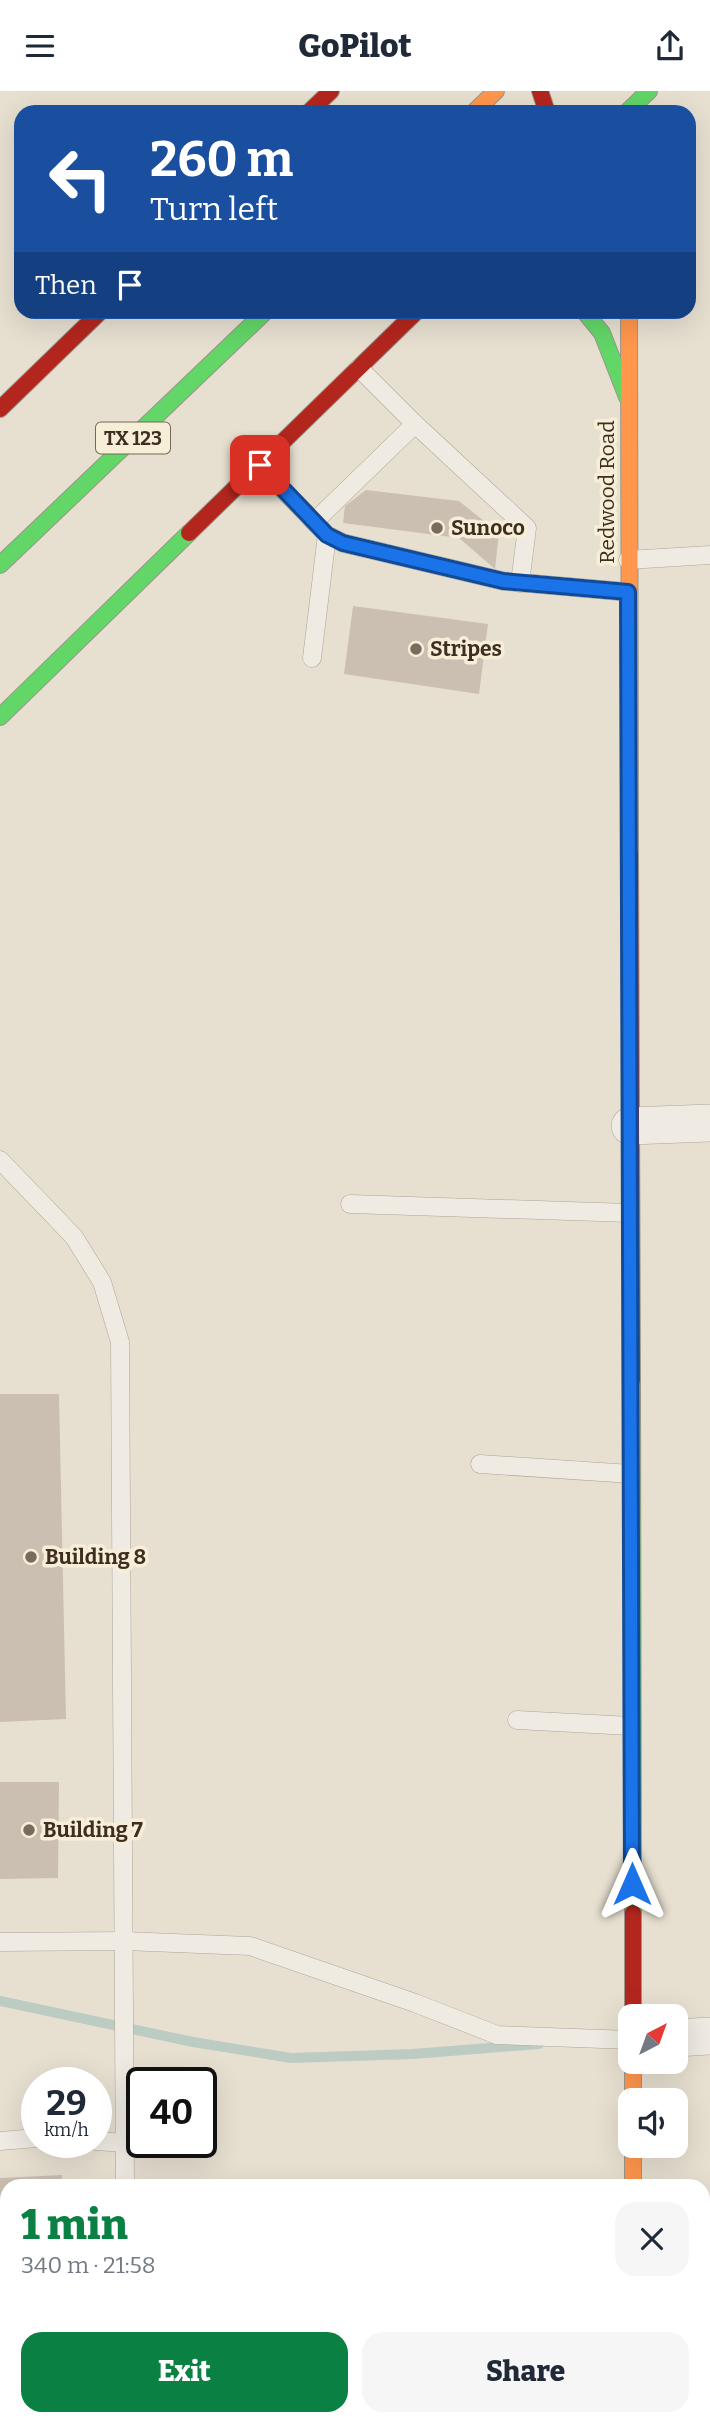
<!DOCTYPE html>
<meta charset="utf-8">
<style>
:root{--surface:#fff;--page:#f6f6f7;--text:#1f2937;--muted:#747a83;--accent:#0b8043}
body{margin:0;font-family:Bitter,serif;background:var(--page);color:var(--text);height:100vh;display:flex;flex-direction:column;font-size:26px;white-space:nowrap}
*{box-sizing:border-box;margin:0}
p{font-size:23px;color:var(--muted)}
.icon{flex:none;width:38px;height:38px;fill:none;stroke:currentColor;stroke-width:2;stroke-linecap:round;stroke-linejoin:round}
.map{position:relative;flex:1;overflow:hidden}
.side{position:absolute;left:0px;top:2088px;width:710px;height:247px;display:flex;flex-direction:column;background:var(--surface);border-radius:21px 21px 0 0;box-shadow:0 7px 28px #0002}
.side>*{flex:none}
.guide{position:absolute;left:14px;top:14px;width:682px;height:214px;border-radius:21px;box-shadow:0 7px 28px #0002;background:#1a4fa0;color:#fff;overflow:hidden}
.needle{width:46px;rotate:41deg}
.tools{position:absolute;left:618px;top:1913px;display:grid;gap:14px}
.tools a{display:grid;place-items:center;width:70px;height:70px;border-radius:14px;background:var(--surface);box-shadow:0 7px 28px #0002;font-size:35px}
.speed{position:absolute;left:21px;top:1976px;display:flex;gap:14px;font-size:35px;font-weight:700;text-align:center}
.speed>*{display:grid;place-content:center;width:91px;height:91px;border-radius:50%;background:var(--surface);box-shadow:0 7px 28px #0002;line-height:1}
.speed small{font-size:18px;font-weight:400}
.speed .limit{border:4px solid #111;border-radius:10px;background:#fff;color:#111}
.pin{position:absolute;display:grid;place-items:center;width:60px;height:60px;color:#fff;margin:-30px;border-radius:14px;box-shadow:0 4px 10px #0006}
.me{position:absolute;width:77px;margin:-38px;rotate:0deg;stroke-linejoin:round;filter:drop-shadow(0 0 5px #0008)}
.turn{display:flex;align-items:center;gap:24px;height:147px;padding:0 21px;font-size:32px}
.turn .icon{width:91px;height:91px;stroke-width:2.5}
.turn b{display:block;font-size:49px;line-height:60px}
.then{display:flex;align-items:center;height:66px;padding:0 21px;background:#0003;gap:14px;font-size:26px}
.round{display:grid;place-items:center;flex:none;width:74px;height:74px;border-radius:21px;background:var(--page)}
.headline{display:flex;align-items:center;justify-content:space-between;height:119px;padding:0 21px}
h1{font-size:42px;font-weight:800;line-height:52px;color:var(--accent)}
.primary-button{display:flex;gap:14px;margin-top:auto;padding:14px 21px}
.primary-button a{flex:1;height:80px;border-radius:21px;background:var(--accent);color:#fff;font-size:28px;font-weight:800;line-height:80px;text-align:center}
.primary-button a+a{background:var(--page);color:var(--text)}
header{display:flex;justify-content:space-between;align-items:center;height:91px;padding:0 21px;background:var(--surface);font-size:32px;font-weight:800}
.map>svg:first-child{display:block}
</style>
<header><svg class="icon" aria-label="menu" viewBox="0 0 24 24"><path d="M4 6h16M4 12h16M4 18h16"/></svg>GoPilot<svg class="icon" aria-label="share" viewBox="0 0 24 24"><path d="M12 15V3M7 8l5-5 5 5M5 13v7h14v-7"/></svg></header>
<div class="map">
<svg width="710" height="2334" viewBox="0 0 710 2334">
<rect width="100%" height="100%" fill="#e7e0d1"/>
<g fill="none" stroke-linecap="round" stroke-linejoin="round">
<polyline stroke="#bcccc2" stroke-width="10" points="0,1910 193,1951 291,1967 413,1963 539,1953"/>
</g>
<g fill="#cbbfb2">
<polygon points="366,399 459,410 499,442 495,478 459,447 343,432 345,415"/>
<polygon points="353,515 488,533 479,603 344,583"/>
<polygon points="0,1303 59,1303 66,1628 0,1631"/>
<polygon points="0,1691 59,1691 58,1787 0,1788"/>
<polygon points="62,2084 62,2095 7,2095 7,2328 60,2328 60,2334 0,2334 0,2087"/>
</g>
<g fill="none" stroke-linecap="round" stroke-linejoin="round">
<defs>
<g id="lane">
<polyline points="359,277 415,333 527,437 520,492"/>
<polyline points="259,374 327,444 343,452 503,490 628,501"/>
<polyline points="314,431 415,333"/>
<polyline points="628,469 710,464"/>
<polyline points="312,567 327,444"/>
<polyline points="0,1069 74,1146 102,1191 120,1251 125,2095"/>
<polyline points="350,1113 630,1122"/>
<polyline points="480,1373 631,1383"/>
<polyline points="517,1629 631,1635"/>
<polyline points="0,1851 124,1850 250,1855 415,1912 497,1944 630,1949"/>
<polyline points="0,2050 37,2047"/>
<polyline points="96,2050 125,2052"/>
<polyline points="127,2328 127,2334"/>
</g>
<g id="street">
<polyline points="630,1035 710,1032"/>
<polyline points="676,1947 710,1945"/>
</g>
<g id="fast">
<polyline points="627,21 649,0"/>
<polyline points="584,220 602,242 627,306"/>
<polyline points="0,474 266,220"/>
<polyline points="0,626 189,442"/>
<polyline points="632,1289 633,1822"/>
</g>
<g id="slow">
<polyline points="474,21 496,0"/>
<polyline points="629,220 630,764"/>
<polyline points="633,1970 633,2009"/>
<polyline points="633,2054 633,2095"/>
</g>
<g id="jam">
<polyline points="540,0 547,21"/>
<polyline points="309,21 331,0"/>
<polyline points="0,318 101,220"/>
<polyline points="189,442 417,220"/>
<polyline points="630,764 632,1289"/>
<polyline points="633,1822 633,1925"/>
<polyline points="634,2328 634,2334"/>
</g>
</defs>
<use href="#lane" stroke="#ada599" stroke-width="19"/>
<use href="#street" stroke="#ada599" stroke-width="38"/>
<use href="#fast" stroke="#9c958a" stroke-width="18"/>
<use href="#slow" stroke="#9c958a" stroke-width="18"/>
<use href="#jam" stroke="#9c958a" stroke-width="18"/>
<use href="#lane" stroke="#efebe3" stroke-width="18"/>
<use href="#street" stroke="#efebe3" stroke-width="37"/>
<use href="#fast" stroke="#63d668" stroke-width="16"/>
<use href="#slow" stroke="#ff974d" stroke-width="16"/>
<use href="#jam" stroke="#b3261e" stroke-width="16"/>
</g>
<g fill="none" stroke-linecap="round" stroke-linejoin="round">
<defs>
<polyline id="route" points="260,374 327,444 343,452 503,490 628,501 632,1793"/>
</defs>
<use href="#route" stroke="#114b97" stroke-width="18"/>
<use href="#route" stroke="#1a73e8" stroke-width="12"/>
</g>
<g fill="#786c5e" stroke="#f7eed8" stroke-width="2.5">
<circle cx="437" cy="437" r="7"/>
<circle cx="416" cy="558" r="7"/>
<circle cx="31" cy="1466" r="7"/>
<circle cx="29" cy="1739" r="7"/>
</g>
<g text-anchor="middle" stroke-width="7" stroke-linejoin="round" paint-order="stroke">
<rect fill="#f7eed8" stroke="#756857" stroke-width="2" x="96" y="331.5" width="74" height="31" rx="5"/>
<g font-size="19" font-weight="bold" fill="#3d2e20">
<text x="133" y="354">TX 123</text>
</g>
<g font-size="21" fill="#3d2e20" stroke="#f7eed8">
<text transform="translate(607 401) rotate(-90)" y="7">Redwood Road</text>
</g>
<g font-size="21" font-weight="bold" fill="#3d2e20" stroke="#f7eed8" text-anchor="start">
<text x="451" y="444">Sunoco</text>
<text x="430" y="565">Stripes</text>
<text x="45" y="1473">Building 8</text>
<text x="43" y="1746">Building 7</text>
</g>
</g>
</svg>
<div class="tools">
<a><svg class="needle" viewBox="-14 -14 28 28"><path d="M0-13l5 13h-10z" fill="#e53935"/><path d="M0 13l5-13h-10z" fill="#747a83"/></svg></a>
<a><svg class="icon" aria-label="sound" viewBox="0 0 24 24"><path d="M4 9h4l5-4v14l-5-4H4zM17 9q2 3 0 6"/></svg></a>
</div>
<div class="speed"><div>29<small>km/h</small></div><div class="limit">40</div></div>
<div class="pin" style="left:260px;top:374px;background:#d93025"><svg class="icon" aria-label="arrive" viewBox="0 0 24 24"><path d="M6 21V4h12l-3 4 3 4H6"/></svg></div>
<svg class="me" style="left:632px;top:1793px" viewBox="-20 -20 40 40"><path d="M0-17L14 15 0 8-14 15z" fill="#1a73e8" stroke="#fff" stroke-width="4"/></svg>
<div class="guide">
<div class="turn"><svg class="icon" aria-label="left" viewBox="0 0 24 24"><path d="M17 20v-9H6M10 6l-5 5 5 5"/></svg><div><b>260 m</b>Turn left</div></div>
<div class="then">Then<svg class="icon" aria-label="arrive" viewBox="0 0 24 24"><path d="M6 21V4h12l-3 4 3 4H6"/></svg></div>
</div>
<section class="side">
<div class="headline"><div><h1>1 min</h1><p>340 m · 21:58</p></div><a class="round"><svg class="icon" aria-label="close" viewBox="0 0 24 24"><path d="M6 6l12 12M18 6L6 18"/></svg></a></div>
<div class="primary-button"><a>Exit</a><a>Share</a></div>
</section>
</div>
